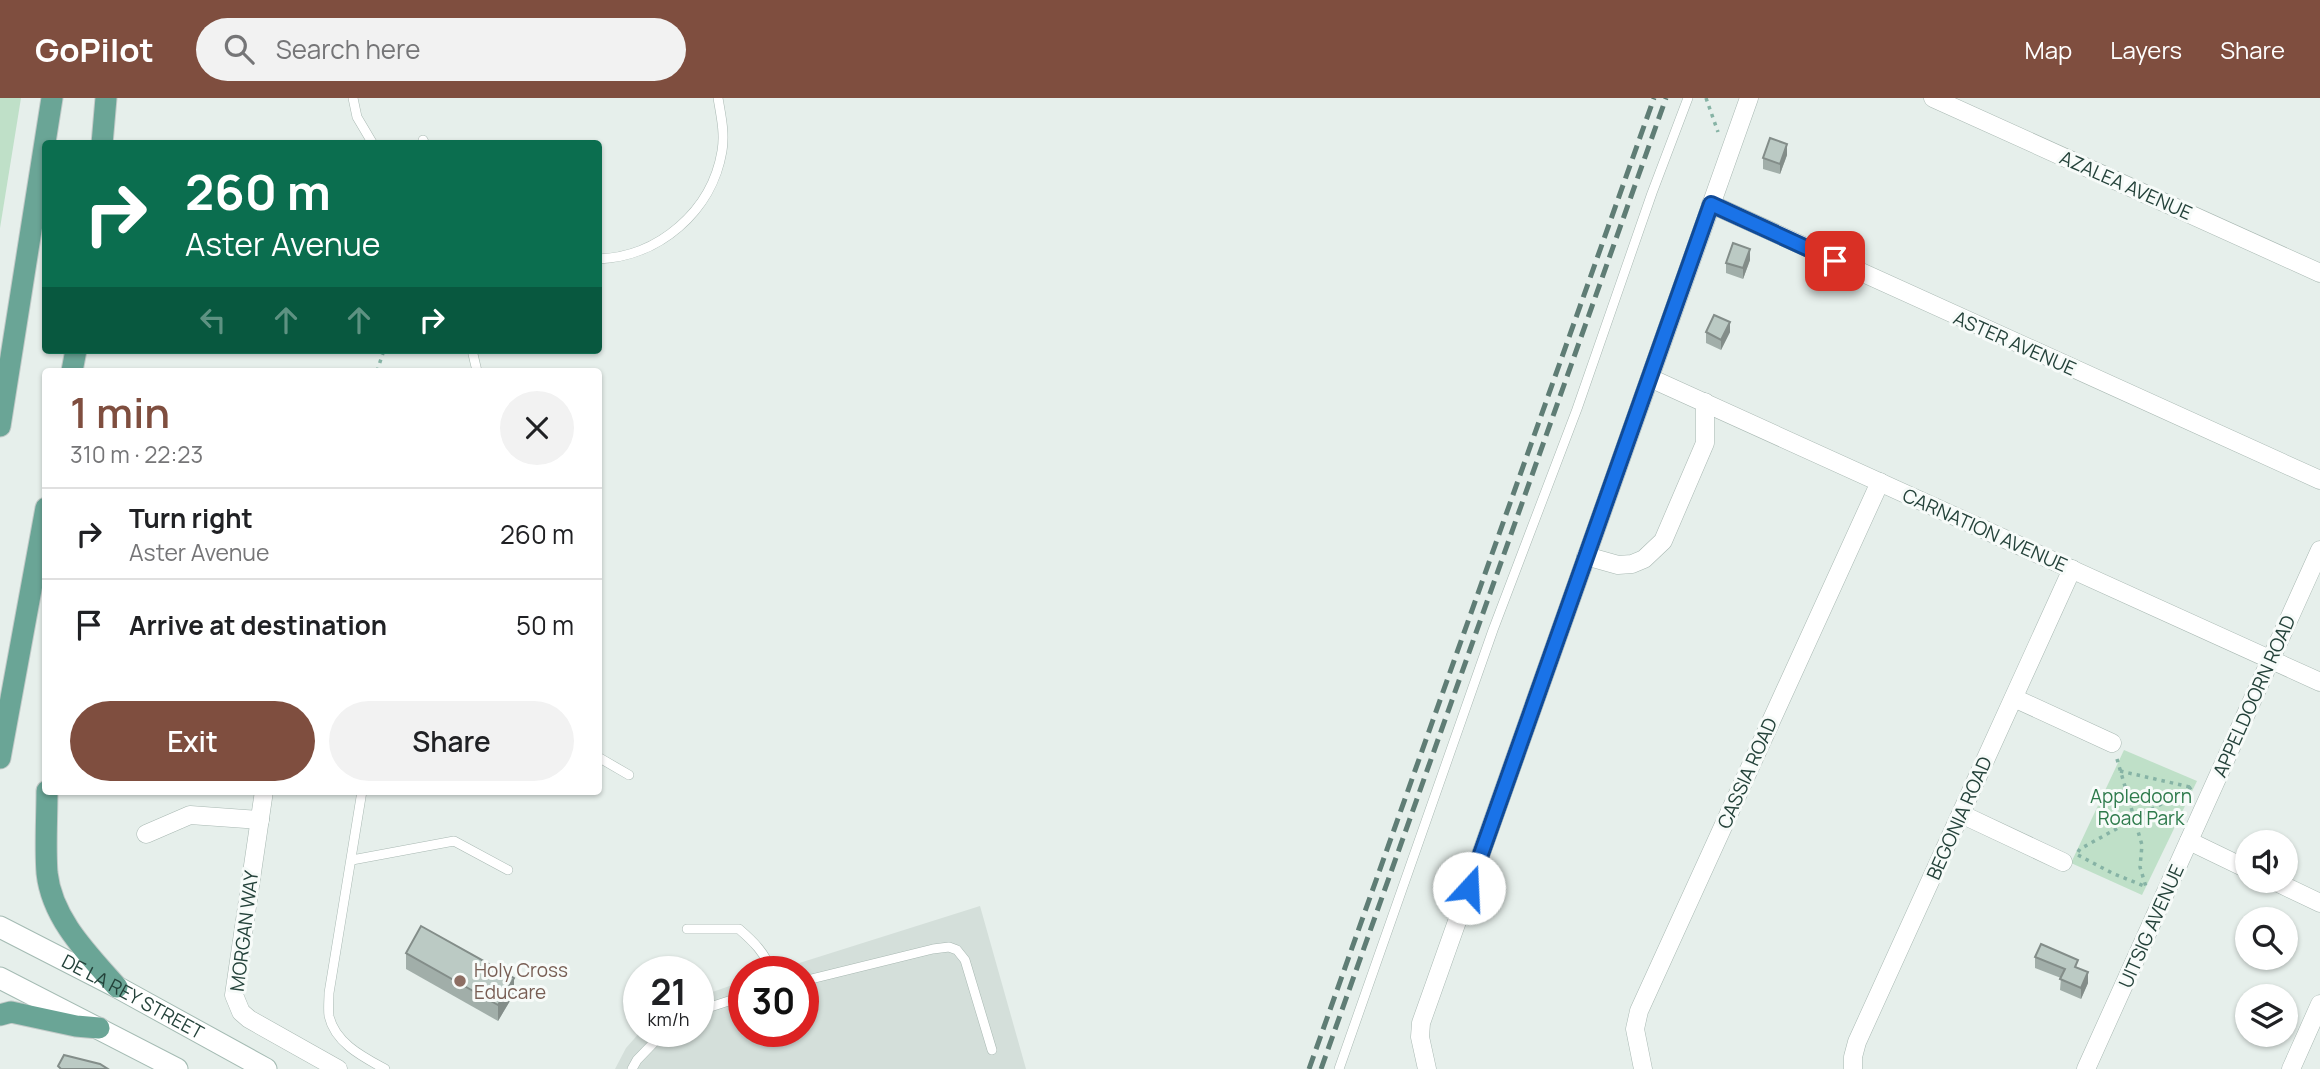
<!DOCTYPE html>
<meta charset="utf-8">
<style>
:root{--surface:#fff;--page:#f2f2f2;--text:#202124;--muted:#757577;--line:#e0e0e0;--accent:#7f4e3f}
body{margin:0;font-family:Manrope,sans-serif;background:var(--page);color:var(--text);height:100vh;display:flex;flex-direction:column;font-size:26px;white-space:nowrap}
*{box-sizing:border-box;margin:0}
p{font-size:23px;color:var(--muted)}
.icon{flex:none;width:38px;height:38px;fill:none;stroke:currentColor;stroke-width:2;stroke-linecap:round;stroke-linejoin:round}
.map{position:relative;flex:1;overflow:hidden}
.panel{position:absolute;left:42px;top:270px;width:560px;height:427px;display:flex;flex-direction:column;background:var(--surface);border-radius:7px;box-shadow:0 2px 5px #0004}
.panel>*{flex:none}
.banner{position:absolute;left:42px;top:42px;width:560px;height:214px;border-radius:7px;box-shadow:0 2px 5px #0004;background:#0b6e4f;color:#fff;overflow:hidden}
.tools{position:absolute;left:2235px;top:732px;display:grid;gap:14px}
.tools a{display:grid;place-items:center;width:63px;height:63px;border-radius:50%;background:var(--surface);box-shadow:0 2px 5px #0004;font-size:35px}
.speed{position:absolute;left:623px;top:858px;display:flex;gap:14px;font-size:35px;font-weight:700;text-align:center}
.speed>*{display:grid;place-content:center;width:91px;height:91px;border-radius:50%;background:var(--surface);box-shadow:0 2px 5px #0004;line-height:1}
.speed small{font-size:18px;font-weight:400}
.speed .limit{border:10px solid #d22;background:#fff;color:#111}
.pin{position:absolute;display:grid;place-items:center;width:60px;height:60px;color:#fff;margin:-30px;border-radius:14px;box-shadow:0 4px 10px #0006}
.me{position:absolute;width:77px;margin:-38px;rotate:20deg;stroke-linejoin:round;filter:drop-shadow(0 0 5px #0008)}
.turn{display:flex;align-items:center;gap:24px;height:147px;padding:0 28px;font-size:32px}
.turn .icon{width:91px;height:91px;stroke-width:2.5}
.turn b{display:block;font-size:49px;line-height:60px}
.lanes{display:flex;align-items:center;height:66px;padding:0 28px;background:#0003;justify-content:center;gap:35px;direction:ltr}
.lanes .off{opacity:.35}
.round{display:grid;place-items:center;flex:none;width:74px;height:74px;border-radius:37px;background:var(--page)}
.overview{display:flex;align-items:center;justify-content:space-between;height:119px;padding:0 28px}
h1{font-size:42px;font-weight:600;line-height:52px;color:var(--accent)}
.action{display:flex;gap:14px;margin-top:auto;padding:14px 28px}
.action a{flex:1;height:80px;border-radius:42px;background:var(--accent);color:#fff;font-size:28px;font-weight:600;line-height:80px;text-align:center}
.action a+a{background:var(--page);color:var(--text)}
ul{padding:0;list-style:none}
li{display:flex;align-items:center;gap:21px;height:91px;padding:0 28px;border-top:2px solid var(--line)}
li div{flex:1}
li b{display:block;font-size:26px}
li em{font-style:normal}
header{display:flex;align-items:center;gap:42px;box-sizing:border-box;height:98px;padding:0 35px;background:var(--accent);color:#fff}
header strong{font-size:33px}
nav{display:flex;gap:38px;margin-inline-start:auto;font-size:24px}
.search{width:490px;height:63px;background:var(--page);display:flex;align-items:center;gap:18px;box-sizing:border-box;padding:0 24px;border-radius:38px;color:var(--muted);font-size:26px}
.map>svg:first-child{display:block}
</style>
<header>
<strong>GoPilot</strong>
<div class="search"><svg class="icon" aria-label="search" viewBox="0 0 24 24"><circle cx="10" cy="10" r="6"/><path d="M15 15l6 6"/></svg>Search here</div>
<nav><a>Map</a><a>Layers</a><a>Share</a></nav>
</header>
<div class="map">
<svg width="2320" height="971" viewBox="0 0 2320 971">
<rect width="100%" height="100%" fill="#e6efeb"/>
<polygon fill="#d4dfda" points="980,808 1026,971 615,971 626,950 641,933 698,933 698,899 744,883 744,933 803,933 803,873 774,873"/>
<g fill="#bfe0c8">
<polygon points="0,0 21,0 0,130"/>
<polygon points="2124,652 2197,683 2142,797 2071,765"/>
</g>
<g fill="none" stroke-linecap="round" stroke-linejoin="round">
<defs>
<g id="service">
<polyline points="353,0 357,19 373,46"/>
<polyline points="423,42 425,46"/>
<path d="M598 161C659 159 712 113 722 53 725 35 721 18 718 0"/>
<polyline points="472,252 477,273"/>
<polyline points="598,659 629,677"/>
<path d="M362 693 329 895C329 902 328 911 329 918 335 945 363 959 385 971"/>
<polyline points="352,762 454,743 508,772"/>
<path d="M687 831H739C754 844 764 854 772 873"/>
<polyline points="803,883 933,851 949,849 957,852 965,862 992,952"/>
<polyline points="698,913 744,898"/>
<polyline points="632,971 637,962 665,933"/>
<polyline points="1339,971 1493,532 1577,311 1652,95 1688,0"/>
</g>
<g id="minor">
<polyline points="1933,0 2320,175"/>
<polyline points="1711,106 2320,382"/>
<polyline points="1650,280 2320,584"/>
<polyline points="1586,458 1618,467 1632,466 1644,461 1663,443 1705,345 1705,304"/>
<polyline points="2014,600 2112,645"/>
<polyline points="264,693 234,897 241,914 249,921 338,971"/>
<polyline points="1961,716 2063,764"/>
<polyline points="146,736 190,717 260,722"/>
<polyline points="2189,743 2247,771"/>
<polyline points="2272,782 2320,805"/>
<polyline points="1427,971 1420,939 1421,925 1749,0"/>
<polyline points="1643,971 1635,931 1639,913 1880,384"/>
<polyline points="1853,971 1853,959 1857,944 2072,471"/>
<polyline points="2086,971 2320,452"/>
<polyline points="2291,971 2320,906"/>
</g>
<g id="secondary">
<path id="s1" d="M0 829 117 889 266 971"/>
<polyline points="0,880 177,971"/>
</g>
<g id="primary">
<polyline points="102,46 106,0"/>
<polyline points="72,273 76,252"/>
<polyline points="0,328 52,0"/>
<polyline points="0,660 46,410"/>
<path d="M47 693C47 720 45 748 47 775 52 821 88 856 117 889"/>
<polyline points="0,917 11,914 76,928 99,930"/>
</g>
</defs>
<use href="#service" stroke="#a8b8b2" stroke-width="10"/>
<use href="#minor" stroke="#a8b8b2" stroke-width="19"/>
<use href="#secondary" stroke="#a4bbb3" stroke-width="23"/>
<use href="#primary" stroke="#c2cac8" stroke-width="23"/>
<g stroke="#86b3a5" stroke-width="3.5" stroke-dasharray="3.5 5" stroke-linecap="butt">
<polyline points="1706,0 1718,34"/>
<polyline points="377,273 384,252"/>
<polyline points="2117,661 2142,747 2140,769 2147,792"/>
<polyline points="2120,673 2190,689"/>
<polyline points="2078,754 2080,751 2192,689 2195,690"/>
<polyline points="2078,757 2112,775 2144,788"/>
</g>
<use href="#service" stroke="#fff" stroke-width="9"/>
<use href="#minor" stroke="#fff" stroke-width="18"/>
<use href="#secondary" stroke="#fff" stroke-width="21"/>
<use href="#primary" stroke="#6aa596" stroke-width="21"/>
<g stroke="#5f7d75" stroke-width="5" stroke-dasharray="14 7" stroke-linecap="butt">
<polyline points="1309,971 1654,0"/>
<polyline points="1321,971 1666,0"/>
</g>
</g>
<g fill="#a1aea9">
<polygon points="1787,57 1780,76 1763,71 1763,60"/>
<polygon points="1750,162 1743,181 1726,175 1726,165"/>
<polygon points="1706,234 1730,234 1721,252 1706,245"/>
<polygon points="406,855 514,896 498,923 406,871"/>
<polygon points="2035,859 2078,870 2088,885 2081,901 2060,892 2061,880 2035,870"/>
</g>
<g fill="#838d89">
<polygon points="1787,46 1787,57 1780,76 1780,66"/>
<polygon points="1750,151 1750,162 1743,181 1743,170"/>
<polygon points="1730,224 1730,234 1721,252 1721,242"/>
<polygon points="2088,874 2088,885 2081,901 2081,890"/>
<polygon points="514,880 514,896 498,923 498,907"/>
</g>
<g fill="#bbcac4" stroke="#838d89" stroke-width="2">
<polygon points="1770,40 1787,46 1780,66 1763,60"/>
<polygon points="1733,145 1750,151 1743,170 1726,165"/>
<polygon points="1714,217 1730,224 1721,242 1706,234"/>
<polygon points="421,828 514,880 498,907 406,855"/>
<polygon points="2041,846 2078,862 2075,869 2088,874 2081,890 2060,881 2065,871 2035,859"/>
<polygon points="64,957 100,966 108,971 61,971 58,968"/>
</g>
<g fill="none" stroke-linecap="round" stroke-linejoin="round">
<defs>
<polyline id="route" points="1469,790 1711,106 1835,163"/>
</defs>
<use href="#route" stroke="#114b97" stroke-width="18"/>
<use href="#route" stroke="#1a73e8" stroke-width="12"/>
</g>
<circle fill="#8d6e63" stroke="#f7fbf9" stroke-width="2.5" cx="460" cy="883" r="7"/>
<g text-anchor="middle" stroke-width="6" stroke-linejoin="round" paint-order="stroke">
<g font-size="19" fill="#24423a" stroke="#f7fbf9">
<text transform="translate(2126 87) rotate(24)" y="7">AZALEA AVENUE</text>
<text transform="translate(2015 245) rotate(24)" y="7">ASTER AVENUE</text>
<text transform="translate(1985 432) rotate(24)" y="7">CARNATION AVENUE</text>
<text transform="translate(2254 598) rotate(-66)" y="7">APPELDOORN ROAD</text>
<text transform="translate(1747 675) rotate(-66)" y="7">CASSIA ROAD</text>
<text transform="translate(1959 720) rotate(-66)" y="7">BEGONIA ROAD</text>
<text transform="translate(2151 828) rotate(-66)" y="7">UITSIG AVENUE</text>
<text transform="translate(244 833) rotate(-83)" y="7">MORGAN WAY</text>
<text dy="7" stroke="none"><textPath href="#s1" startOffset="150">DE LA REY STREET</textPath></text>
</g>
<g font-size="19" fill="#2d7a4b" stroke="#f7fbf9">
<text x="2141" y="705">Appledoorn<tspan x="2141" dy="22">Road Park</tspan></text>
</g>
<g font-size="19" fill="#785e54" stroke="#f7fbf9" text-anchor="start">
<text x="474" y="879">Holy Cross<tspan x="474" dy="22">Educare</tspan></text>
</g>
</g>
</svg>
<div class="tools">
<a><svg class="icon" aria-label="sound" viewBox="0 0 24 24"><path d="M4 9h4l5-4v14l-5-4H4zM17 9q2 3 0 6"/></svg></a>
<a><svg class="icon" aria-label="search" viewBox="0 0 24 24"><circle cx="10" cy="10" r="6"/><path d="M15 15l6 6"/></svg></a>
<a><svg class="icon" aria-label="layers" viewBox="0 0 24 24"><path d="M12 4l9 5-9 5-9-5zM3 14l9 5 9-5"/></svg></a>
</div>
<div class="speed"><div>21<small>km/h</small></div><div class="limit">30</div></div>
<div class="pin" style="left:1835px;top:163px;background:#d93025"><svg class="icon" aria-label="arrive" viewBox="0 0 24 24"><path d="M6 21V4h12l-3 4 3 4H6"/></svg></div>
<svg class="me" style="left:1469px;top:790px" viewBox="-20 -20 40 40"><circle r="19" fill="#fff"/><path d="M0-13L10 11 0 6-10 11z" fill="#1a73e8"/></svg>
<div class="banner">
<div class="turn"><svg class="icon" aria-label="right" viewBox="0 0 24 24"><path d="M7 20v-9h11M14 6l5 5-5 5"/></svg><div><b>260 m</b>Aster Avenue</div></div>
<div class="lanes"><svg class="icon off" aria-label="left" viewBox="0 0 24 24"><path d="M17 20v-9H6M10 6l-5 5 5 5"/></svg><svg class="icon off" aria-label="ahead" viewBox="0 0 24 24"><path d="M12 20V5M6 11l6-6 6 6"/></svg><svg class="icon off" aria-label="ahead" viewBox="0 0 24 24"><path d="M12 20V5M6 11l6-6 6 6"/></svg><svg class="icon" aria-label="right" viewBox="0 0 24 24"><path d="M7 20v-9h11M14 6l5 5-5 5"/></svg></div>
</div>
<section class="panel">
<div class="overview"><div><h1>1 min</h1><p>310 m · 22:23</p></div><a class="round"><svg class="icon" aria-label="close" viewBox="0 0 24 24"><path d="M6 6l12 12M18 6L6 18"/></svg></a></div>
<ul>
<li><svg class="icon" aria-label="right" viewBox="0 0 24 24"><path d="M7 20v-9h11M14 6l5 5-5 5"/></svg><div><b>Turn right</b><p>Aster Avenue</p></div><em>260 m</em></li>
<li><svg class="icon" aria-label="arrive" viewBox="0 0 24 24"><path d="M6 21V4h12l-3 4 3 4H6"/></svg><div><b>Arrive at destination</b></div><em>50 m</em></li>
</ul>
<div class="action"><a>Exit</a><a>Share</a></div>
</section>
</div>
